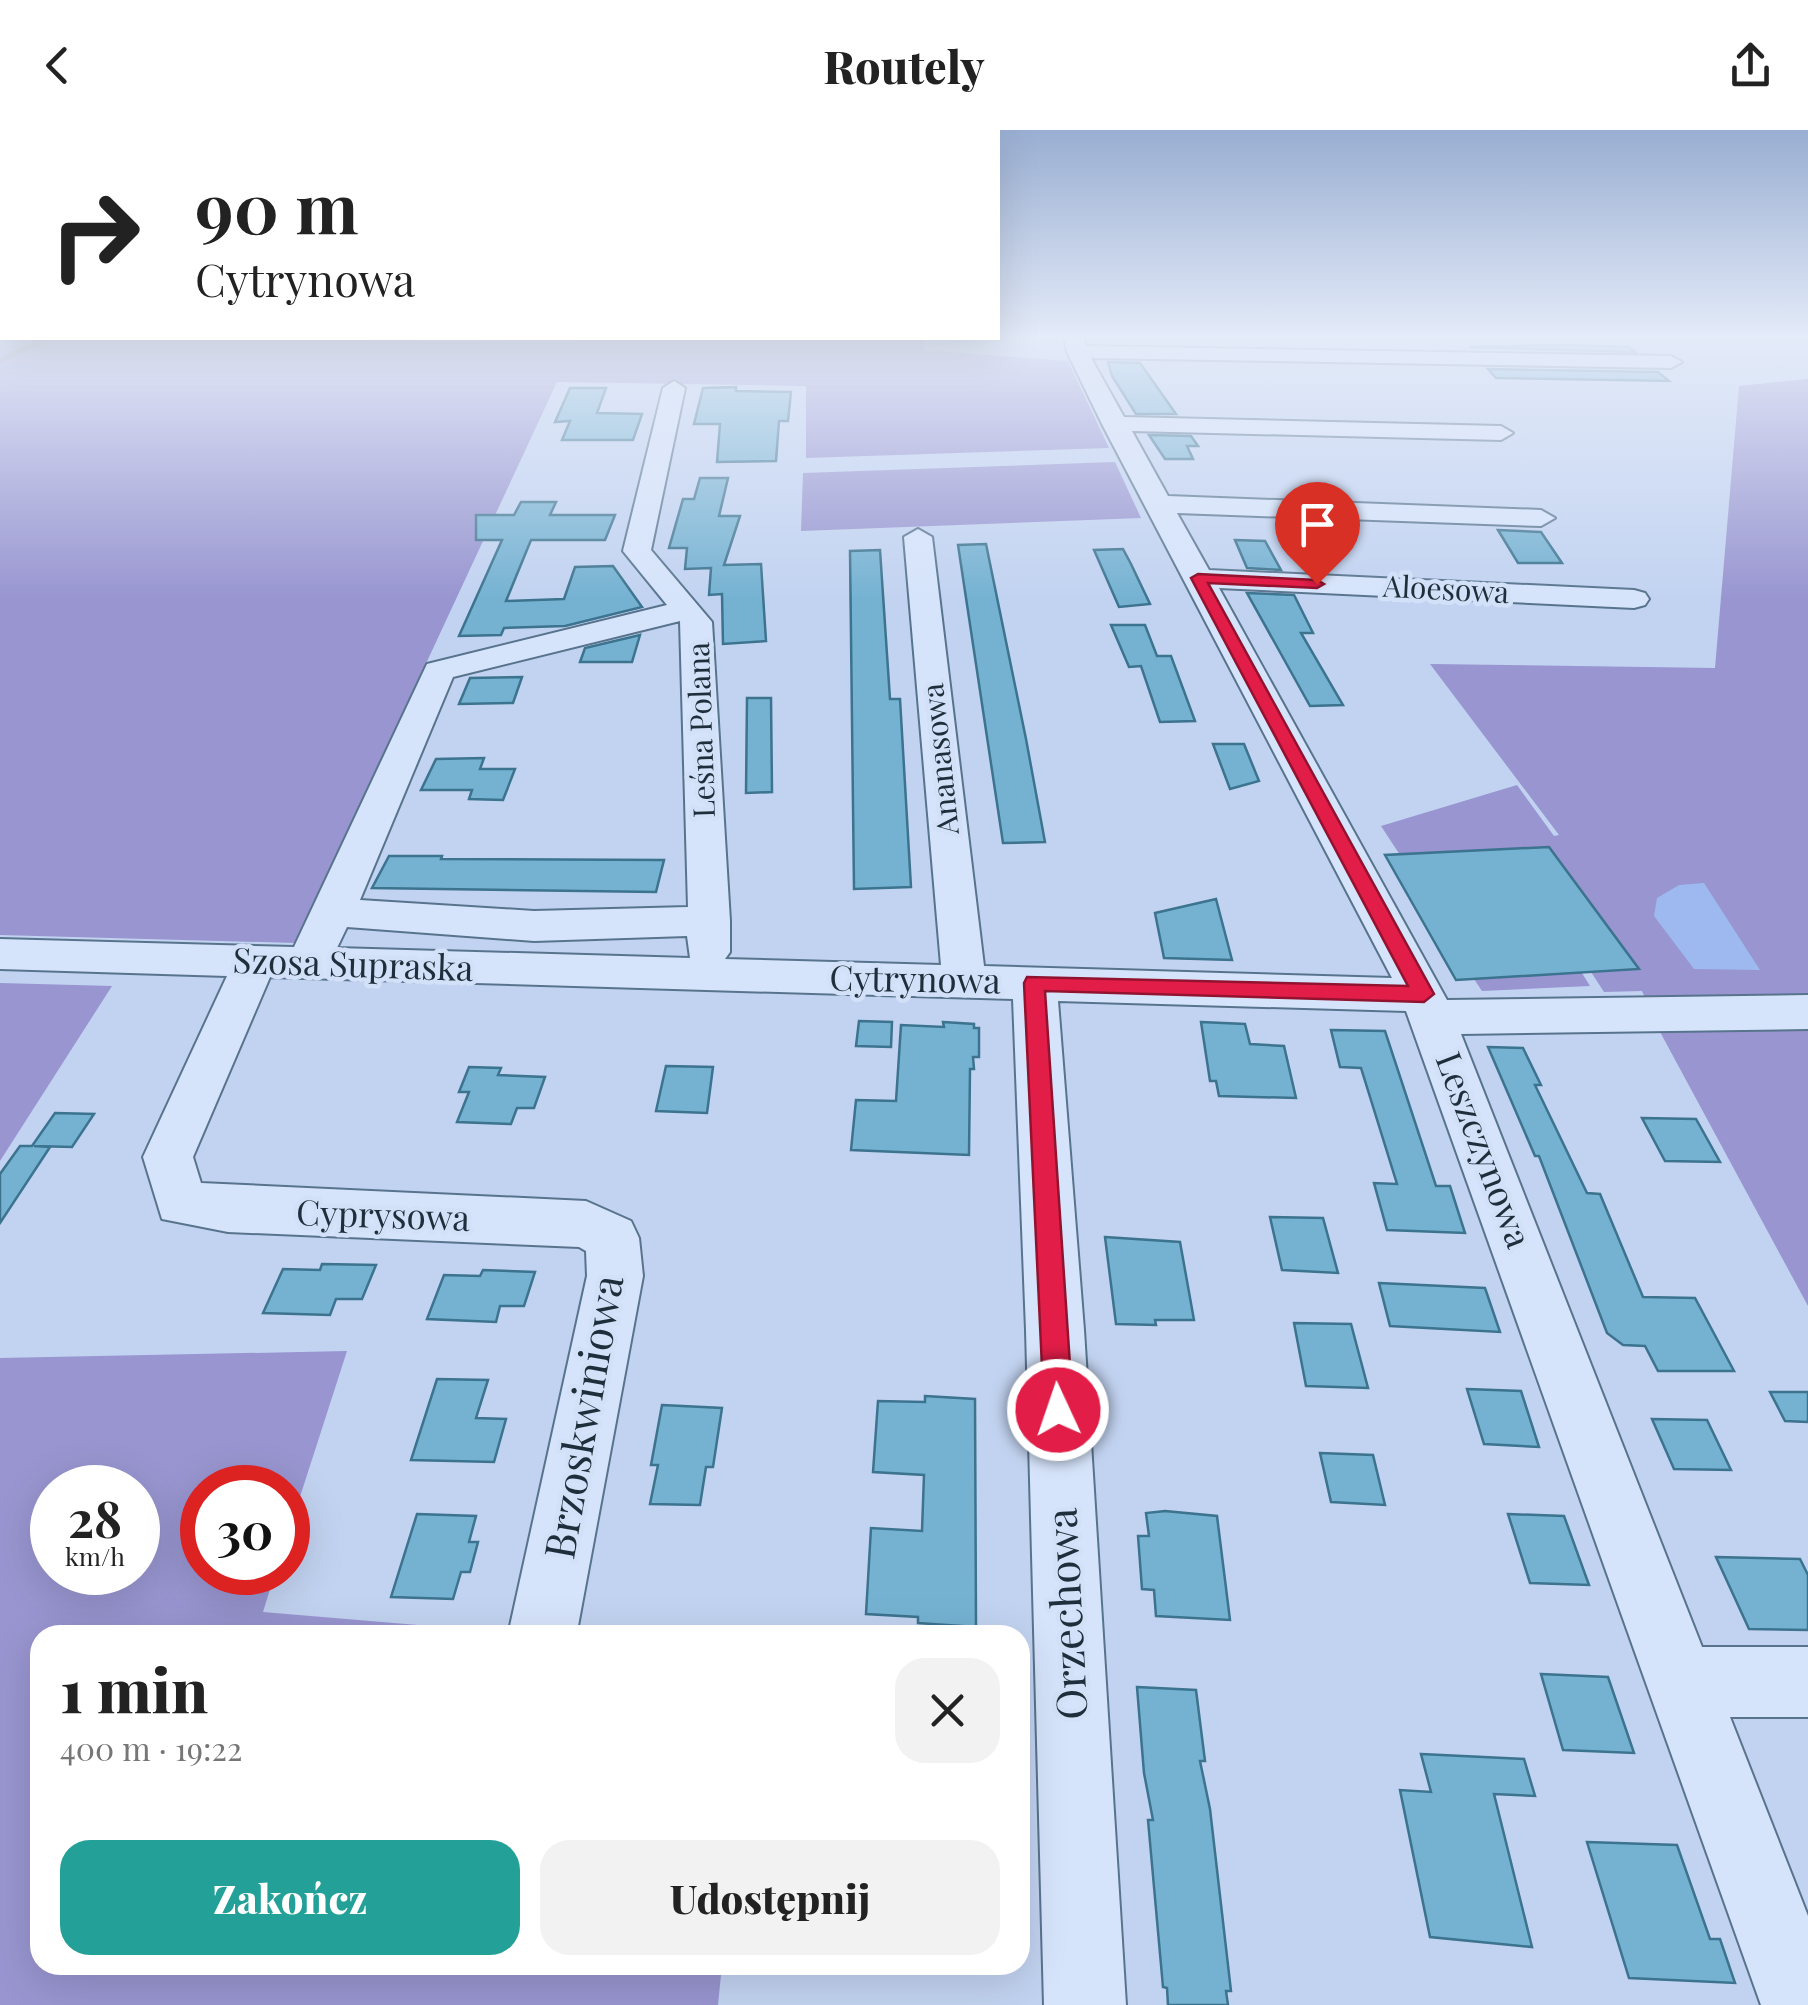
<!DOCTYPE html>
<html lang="pl">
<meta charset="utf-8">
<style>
:root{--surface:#fff;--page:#f2f2f2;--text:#222;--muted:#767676;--accent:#23a097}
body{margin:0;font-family:"Playfair Display",serif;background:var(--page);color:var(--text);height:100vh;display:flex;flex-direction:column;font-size:38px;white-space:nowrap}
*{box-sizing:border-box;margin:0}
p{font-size:32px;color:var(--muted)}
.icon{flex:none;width:55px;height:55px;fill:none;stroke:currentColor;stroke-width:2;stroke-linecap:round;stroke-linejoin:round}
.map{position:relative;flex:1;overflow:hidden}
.details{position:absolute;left:30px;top:1495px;width:1000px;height:350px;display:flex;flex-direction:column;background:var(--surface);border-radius:30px;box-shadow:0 10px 40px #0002}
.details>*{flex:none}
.top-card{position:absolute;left:0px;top:0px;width:1000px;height:210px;box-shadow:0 10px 40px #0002;background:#fff;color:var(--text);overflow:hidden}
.speed{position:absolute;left:30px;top:1335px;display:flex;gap:20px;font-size:50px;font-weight:700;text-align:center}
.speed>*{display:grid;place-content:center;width:130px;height:130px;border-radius:50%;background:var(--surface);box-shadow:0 10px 40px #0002;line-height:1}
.speed small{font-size:25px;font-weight:400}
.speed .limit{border:15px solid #d22;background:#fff;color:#111}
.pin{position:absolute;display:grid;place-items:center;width:85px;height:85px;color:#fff;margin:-102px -42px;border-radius:50% 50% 50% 0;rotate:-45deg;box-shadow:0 0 10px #0007}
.pin .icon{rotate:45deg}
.me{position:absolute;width:110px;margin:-55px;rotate:357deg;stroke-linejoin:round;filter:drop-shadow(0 0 8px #0008)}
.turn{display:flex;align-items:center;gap:35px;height:210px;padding:0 30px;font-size:45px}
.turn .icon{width:130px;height:130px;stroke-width:2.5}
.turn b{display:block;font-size:70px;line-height:85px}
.round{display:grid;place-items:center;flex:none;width:105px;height:105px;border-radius:30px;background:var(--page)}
.head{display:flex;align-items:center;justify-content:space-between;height:170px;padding:0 30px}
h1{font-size:60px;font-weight:800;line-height:75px}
.cta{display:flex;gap:20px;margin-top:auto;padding:20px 30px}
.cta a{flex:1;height:115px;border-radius:30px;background:var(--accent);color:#fff;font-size:40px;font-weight:800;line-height:115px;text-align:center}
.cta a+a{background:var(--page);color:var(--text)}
header{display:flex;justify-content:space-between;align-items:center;height:130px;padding:0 30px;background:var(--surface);font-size:45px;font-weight:800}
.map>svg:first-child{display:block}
</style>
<header><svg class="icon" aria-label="back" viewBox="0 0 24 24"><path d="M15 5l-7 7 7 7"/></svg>Routely<svg class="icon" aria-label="share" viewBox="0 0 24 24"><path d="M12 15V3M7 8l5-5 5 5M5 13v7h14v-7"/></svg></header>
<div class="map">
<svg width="1808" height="1875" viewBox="0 0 1808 1875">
<rect width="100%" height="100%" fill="#c2d3f1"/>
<g fill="#9895d0" fill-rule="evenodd">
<polygon points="0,206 575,213 578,208 924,208 924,220 1068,231 1109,318 806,328 806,256 557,252 296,813 0,805"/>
<polygon points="1808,249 1808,1176 1659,900 1642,861 1604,862 1591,842 1638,838 1400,725 1381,696 1517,655 1554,706 1559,705 1430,534 1715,538 1739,256"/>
<polygon points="1115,332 1141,388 801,401 803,343"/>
<polygon points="1544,834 1551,844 1582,843 1590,856 1482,861 1472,846 1529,846"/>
<polygon points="0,853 112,856 0,1031"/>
<path d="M347 1221 288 1404V1358H202V1442L275 1443 263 1482 537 1505H40V1835H722L718 1875H0V1228ZM52 1358H138V1442H52Z"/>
</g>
<polygon fill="#9db9ef" points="1704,753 1760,840 1694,839 1654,786 1657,768 1679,755"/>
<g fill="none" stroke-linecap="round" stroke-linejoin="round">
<polyline stroke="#936b77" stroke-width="5" points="0,231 47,208"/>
</g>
<g fill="#75b2d2" stroke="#3c738e" stroke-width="2.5">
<polygon points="1558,215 1629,217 1635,222 1469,217"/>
<polygon points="1108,232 1140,233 1176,284 1136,284 1112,246"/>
<polygon points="1488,239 1658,242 1669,251 1496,248"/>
<polygon points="736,257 736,261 791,262 788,291 779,291 776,331 717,332 720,294 694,294 703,258"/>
<polygon points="570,258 606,258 597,283 642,284 633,310 562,310 570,291 555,292"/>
<polygon points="1149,305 1191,306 1198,316 1187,316 1193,329 1165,329"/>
<polygon points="700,348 728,348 719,386 740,386 724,435 761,434 766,511 723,514 722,464 709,465 711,438 685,439 687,418 669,418 683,369 694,369"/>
<polygon points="521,372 556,372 550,385 615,385 605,410 531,410 506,471 564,469 575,437 613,436 642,477 565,496 504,498 501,505 459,506 502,410 476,410 476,385 514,385"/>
<polygon points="1498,400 1541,402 1562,433 1518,433"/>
<polygon points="1235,410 1265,411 1281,440 1247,438"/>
<polygon points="986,414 1026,609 1045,712 1003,713 958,415"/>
<polygon points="1123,419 1131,434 1150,474 1119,477 1094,420"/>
<polygon points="880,420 890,569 900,569 911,757 854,759 850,421"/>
<polygon points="1247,463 1294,465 1313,503 1301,503 1343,575 1310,576"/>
<polygon points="1111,495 1145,495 1157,526 1171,526 1195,591 1160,592 1141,536 1129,537"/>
<polygon points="640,505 632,532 580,532 585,518"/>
<polygon points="522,547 513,573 459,574 470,548"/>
<polygon points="747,568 771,568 772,662 746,663"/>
<polygon points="1213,614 1244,614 1259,651 1230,659"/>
<polygon points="484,628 480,639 515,639 503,670 469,669 472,660 421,660 436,629"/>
<polygon points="1549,717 1639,839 1456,850 1385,725"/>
<polygon points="389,726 442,726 441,729 664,730 656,762 372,758"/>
<polygon points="1216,769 1232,830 1164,828 1155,783"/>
<polygon points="859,891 892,892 891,917 856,916"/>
<polygon points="943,892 974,894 974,898 979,898 979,927 973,927 974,939 970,939 969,1025 851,1020 856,970 896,971 901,895 944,897"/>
<polygon points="1201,892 1245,894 1250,914 1284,916 1296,968 1219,966 1216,951 1210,951"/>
<polygon points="1331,900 1385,901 1436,1056 1450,1056 1465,1103 1387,1100 1374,1053 1397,1054 1361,938 1340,937"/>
<polygon points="1488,917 1523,918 1541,955 1535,955 1587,1063 1600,1064 1643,1167 1695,1168 1734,1241 1658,1241 1645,1216 1623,1215 1607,1203 1539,1026 1535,1026"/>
<polygon points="666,936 713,937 707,983 656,981"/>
<polygon points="469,937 501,938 498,945 545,947 534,978 517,978 511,994 457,992 469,962 459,962"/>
<polygon points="55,983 94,984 72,1017 34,1016 50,1017 0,1093 0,1044 20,1016 32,1016"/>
<polygon points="1642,988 1696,989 1720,1032 1665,1031"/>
<polygon points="1270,1087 1323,1088 1338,1143 1282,1140"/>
<polygon points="1105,1107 1180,1112 1194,1190 1155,1190 1156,1195 1116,1194"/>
<polygon points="322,1134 376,1135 362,1169 336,1169 330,1185 263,1183 283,1139 320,1140"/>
<polygon points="483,1140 535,1142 524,1176 500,1176 496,1192 427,1189 444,1145 480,1146"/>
<polygon points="1379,1153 1485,1158 1500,1202 1390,1196"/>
<polygon points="1294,1193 1351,1194 1368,1258 1306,1256"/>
<polygon points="437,1249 488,1250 476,1288 506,1289 494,1332 411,1330"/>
<polygon points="1467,1259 1521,1261 1539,1317 1484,1314"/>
<polygon points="1770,1262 1808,1262 1808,1292 1785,1291"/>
<polygon points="925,1266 975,1269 976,1497 918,1493 918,1487 866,1484 871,1398 922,1401 924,1345 873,1342 878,1271 925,1272"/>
<polygon points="662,1275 722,1278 713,1337 706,1337 700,1375 650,1374 658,1335 651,1335"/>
<polygon points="1652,1289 1707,1290 1731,1340 1674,1339"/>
<polygon points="1320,1323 1373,1325 1385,1375 1331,1372"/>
<polygon points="1165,1381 1217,1386 1230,1490 1156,1486 1154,1460 1142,1459 1138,1406 1149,1406 1146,1383"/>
<polygon points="417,1384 476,1386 469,1412 478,1412 470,1442 461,1442 453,1469 391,1467"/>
<polygon points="1508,1384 1564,1386 1589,1455 1530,1453"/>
<polygon points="1716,1427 1800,1429 1808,1445 1808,1500 1749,1499"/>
<polygon points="1541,1544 1608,1547 1634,1623 1563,1620"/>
<polygon points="1137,1557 1196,1560 1205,1631 1200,1631 1210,1679 1231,1861 1226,1861 1228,1875 1168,1875 1167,1858 1163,1857 1148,1690 1153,1690 1144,1643"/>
<polygon points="1421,1624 1524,1629 1535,1666 1494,1664 1532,1817 1430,1807 1400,1660 1431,1662"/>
<polygon points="1587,1712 1677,1715 1710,1809 1720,1809 1735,1853 1629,1848"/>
</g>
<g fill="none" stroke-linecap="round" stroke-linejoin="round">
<defs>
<path id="minor" d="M1064 206H1084L1086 216 1671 226 1682 232 1671 238 1091 228 1124 287 1501 296 1513 303 1501 310 1132 301 1168 366 1541 380 1555 388 1541 396 1177 383 1209 440 1634 460 1645 463 1649 469 1645 475 1634 478 1219 458 1447 870 1808 865V899L1461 904 1702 1517H1808V1587H1730L1808 1786V1875H1761L1406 881 1058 871 1084 1200 1126 1875H1044L1026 1200 1013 869 270 847 193 1027 201 1053 586 1071 631 1091 639 1108 643 1146 578 1496 574 1505H514L510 1496 587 1146 586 1121 579 1117 228 1102 162 1089 143 1027 227 846 0 839V809L294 817 427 534 667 475 623 421 663 258 674 251 685 258 651 420 712 492 730 791V822L725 829 941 835 904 407 918 399 932 407 984 836 1392 848 1102 294 1067 222ZM680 491 688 777 534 781 360 770 453 547ZM347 797 534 811 687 806 690 828 337 818Z"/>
</defs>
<use href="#minor" stroke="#58748d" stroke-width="4"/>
<use href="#minor" fill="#d6e4fb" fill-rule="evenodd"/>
</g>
<linearGradient id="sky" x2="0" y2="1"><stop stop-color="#99aed2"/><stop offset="0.44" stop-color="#e4ebf9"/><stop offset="1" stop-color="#e4ebf9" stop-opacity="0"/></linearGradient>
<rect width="1808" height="469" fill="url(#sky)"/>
<polygon fill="#e11d48" stroke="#92132f" stroke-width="2.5" points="1198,444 1317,450 1324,454 1317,458 1208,453 1434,864 1424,872 1045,861 1073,1280 1069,1290 1058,1294 1048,1290 1044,1280 1024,853 1027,847 1408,856 1191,448"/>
<g text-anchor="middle" stroke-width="9" stroke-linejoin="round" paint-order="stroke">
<g font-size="30" fill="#1d2f3b" stroke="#d2e0f8">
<text transform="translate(1446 460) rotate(3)" y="10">Aloesowa</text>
<text transform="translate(702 600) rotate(-92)" y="10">Leśna Polana</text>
<text transform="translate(941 629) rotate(-96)" y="10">Ananasowa</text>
</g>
<g font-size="35" fill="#1d2f3b" stroke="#d2e0f8">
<text transform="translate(353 835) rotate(2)" y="12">Szosa Supraska</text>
<text transform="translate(915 850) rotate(1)" y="12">Cytrynowa</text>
<text transform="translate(1483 1020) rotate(69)" y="12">Leszczynowa</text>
<text transform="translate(383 1086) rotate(2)" y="12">Cyprysowa</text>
</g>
<g font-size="42" fill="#1d2f3b" stroke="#d2e0f8">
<text transform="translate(584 1287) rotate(-80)" y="15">Brzoskwiniowa</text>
<text transform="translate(1067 1484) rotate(-93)" y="15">Orzechowa</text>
</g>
</g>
</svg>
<div class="speed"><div>28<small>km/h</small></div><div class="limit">30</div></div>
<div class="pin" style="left:1317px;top:454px;background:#d93025"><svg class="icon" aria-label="arrive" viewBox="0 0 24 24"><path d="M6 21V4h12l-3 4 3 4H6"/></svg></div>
<svg class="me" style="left:1058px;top:1280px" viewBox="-20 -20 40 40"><circle r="17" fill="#e11d48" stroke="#fff" stroke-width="3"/><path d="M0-11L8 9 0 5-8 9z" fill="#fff"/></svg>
<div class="top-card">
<div class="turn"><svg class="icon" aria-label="right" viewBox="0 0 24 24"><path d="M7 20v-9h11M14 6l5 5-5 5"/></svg><div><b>90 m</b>Cytrynowa</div></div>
</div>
<section class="details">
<div class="head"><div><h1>1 min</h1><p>400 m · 19:22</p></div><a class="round"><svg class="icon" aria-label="close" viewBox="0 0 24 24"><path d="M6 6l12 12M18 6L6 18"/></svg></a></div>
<div class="cta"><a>Zakończ</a><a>Udostępnij</a></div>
</section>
</div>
